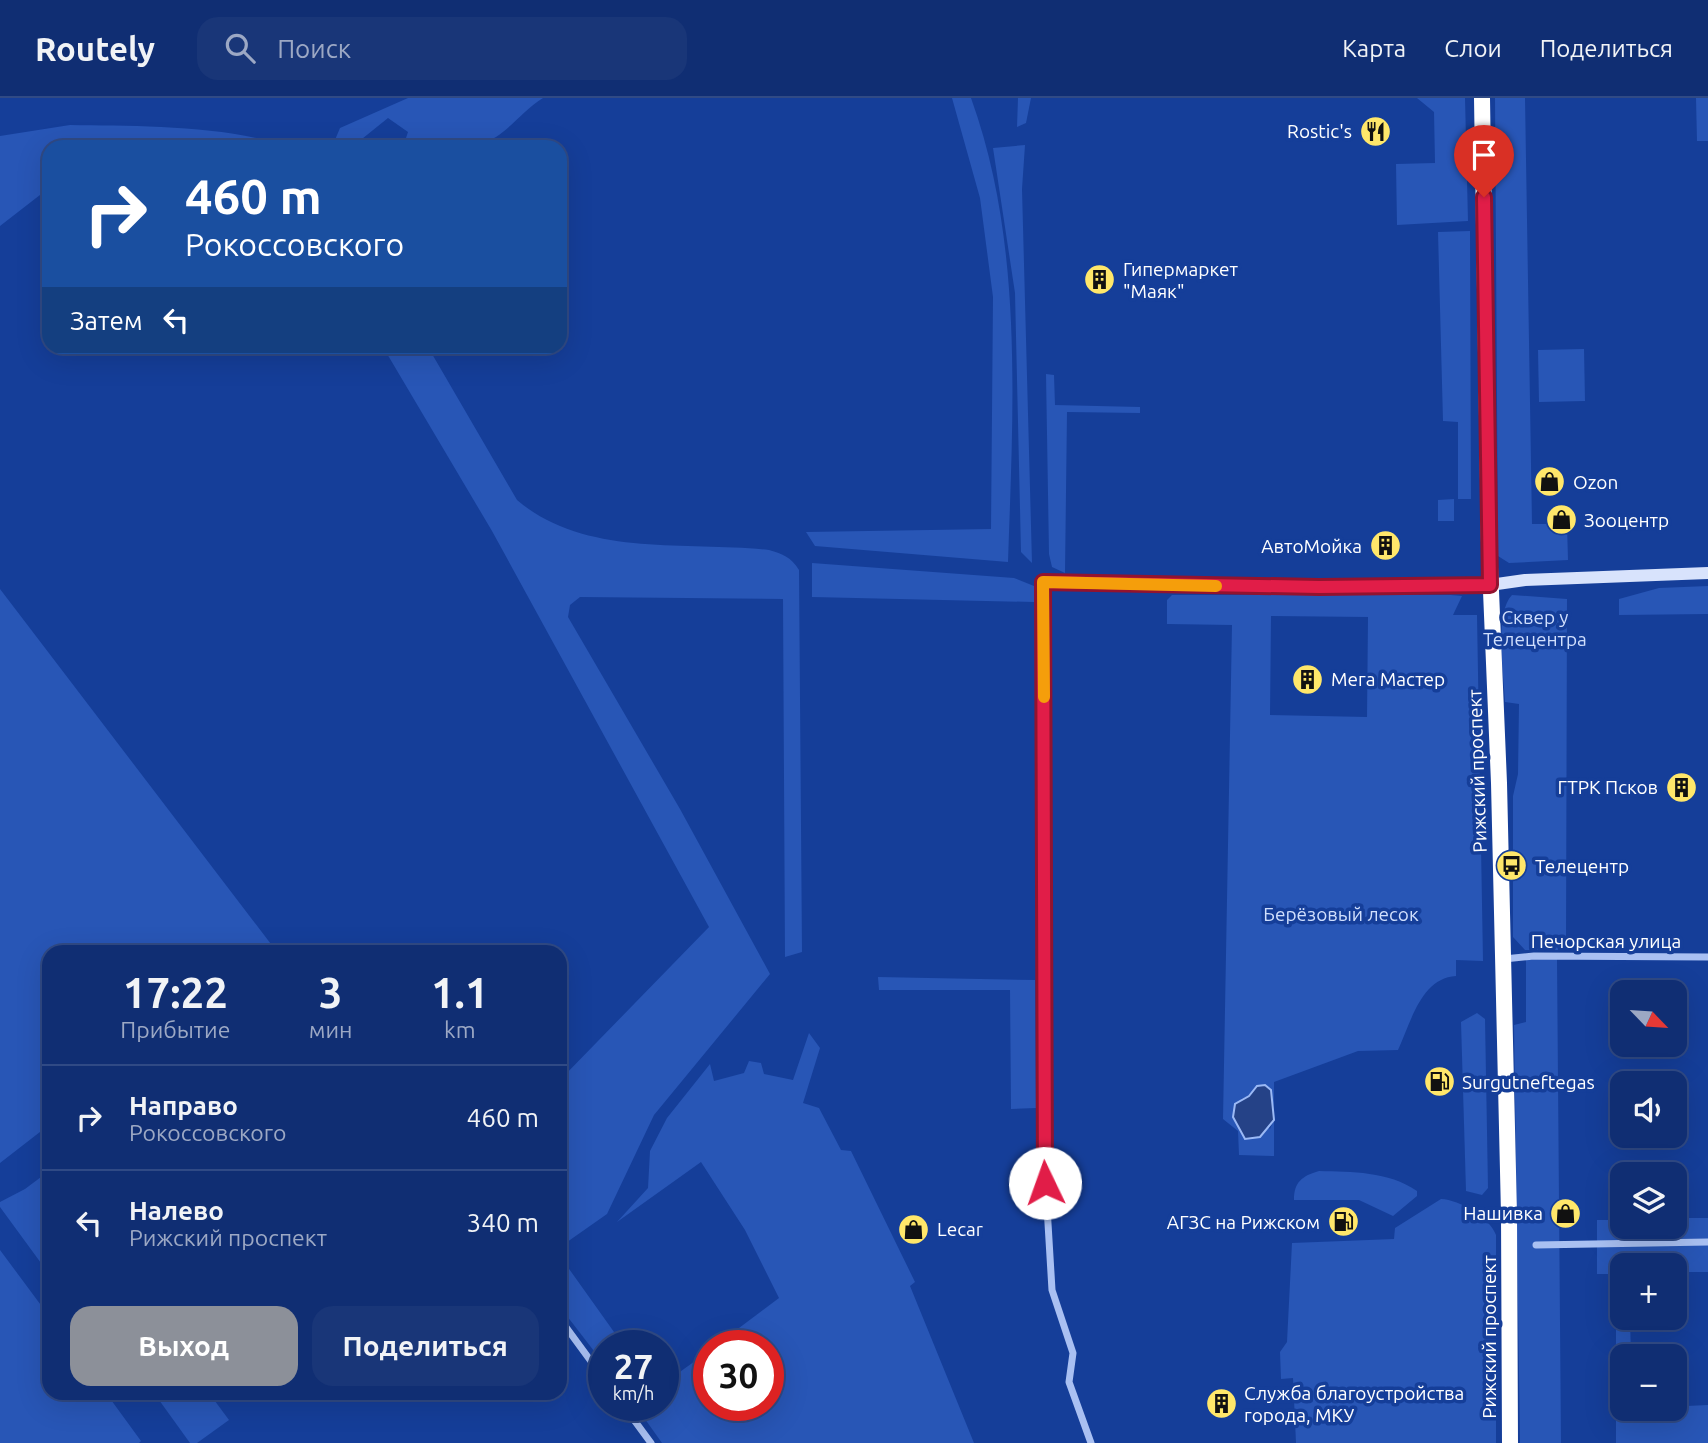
<!DOCTYPE html>
<html lang="ru">
<meta charset="utf-8">
<style>
:root{--surface:#102e73;--page:#193678;--text:#f1f3f6;--muted:#9ca8c4;--line:#304a85;--accent:#8c9099}
body{margin:0;font-family:Ubuntu,sans-serif;background:var(--page);color:var(--text);height:100vh;display:flex;flex-direction:column;font-size:26px;white-space:nowrap}
*{box-sizing:border-box;margin:0}
p{font-size:23px;color:var(--muted)}
.icon{flex:none;width:38px;height:38px;fill:none;stroke:currentColor;stroke-width:2;stroke-linecap:round;stroke-linejoin:round}
.map{position:relative;flex:1;overflow:hidden}
.sheet{position:absolute;left:42px;top:847px;width:525px;height:455px;display:flex;flex-direction:column;background:var(--surface);border-radius:21px;box-shadow:0 7px 28px #0002,0 0 0 2px var(--line)}
.sheet>*{flex:none}
.hud{position:absolute;left:42px;top:42px;width:525px;height:214px;border-radius:21px;box-shadow:0 7px 28px #0002,0 0 0 2px var(--line);background:#1a4fa0;color:#fff;overflow:hidden}
.needle{width:46px;rotate:115deg}
.buttons{position:absolute;left:1610px;top:882px;display:grid;gap:14px}
.buttons a{display:grid;place-items:center;width:77px;height:77px;border-radius:14px;background:var(--surface);box-shadow:0 7px 28px #0002,0 0 0 2px var(--line);font-size:35px}
.speed{position:absolute;left:588px;top:1232px;display:flex;gap:14px;font-size:35px;font-weight:700;text-align:center}
.speed>*{display:grid;place-content:center;width:91px;height:91px;border-radius:50%;background:var(--surface);box-shadow:0 7px 28px #0002,0 0 0 2px var(--line);line-height:1}
.speed small{font-size:18px;font-weight:400}
.speed .limit{border:10px solid #d22;background:#fff;color:#111}
.pin{position:absolute;display:grid;place-items:center;width:60px;height:60px;color:#fff;margin:-72px -30px;border-radius:50% 50% 50% 0;rotate:-45deg;box-shadow:0 0 7px #0007}
.pin .icon{rotate:45deg}
.me{position:absolute;width:77px;margin:-38px;rotate:357deg;stroke-linejoin:round;filter:drop-shadow(0 0 5px #0008)}
.turn{display:flex;align-items:center;gap:24px;height:147px;padding:0 28px;font-size:32px}
.turn .icon{width:91px;height:91px;stroke-width:2.5}
.turn b{display:block;font-size:49px;line-height:60px}
.then{display:flex;align-items:center;height:66px;padding:0 28px;background:#0003;gap:14px;font-size:26px}
.eta{display:flex;justify-content:space-evenly;align-items:center;height:119px;text-align:center}
.eta b{font-size:42px;font-weight:700;line-height:49px}
.button{display:flex;gap:14px;margin-top:auto;padding:14px 28px}
.button a{flex:1;height:80px;border-radius:21px;background:var(--accent);color:#fff;font-size:28px;font-weight:700;line-height:80px;text-align:center}
.button a+a{background:var(--page);color:var(--text)}
ul{padding:0;list-style:none}
li{display:flex;align-items:center;gap:21px;height:105px;padding:0 28px;border-top:2px solid var(--line)}
li div{flex:1}
li b{display:block;font-size:26px}
li em{font-style:normal}
header{display:flex;align-items:center;gap:42px;box-sizing:border-box;height:98px;padding:0 35px;background:var(--surface);border-bottom:2px solid var(--line)}
header strong{font-size:33px}
nav{display:flex;gap:38px;margin-inline-start:auto;font-size:24px}
.search{width:490px;height:63px;background:var(--page);display:flex;align-items:center;gap:18px;box-sizing:border-box;padding:0 24px;border-radius:21px;color:var(--muted);font-size:26px}
.map>svg:first-child{display:block}
</style>
<header>
<strong>Routely</strong>
<div class="search"><svg class="icon" aria-label="search" viewBox="0 0 24 24"><circle cx="10" cy="10" r="6"/><path d="M15 15l6 6"/></svg>Поиск</div>
<nav><a>Карта</a><a>Слои</a><a>Поделиться</a></nav>
</header>
<div class="map">
<svg width="1708" height="1345" viewBox="0 0 1708 1345">
<rect width="100%" height="100%" fill="#153e99"/>
<g fill="#2856b6" fill-rule="evenodd">
<path d="M408 0H543C525 11 513 28 496 39 471 54 431 49 403 49L408 34 388 20 352 49H332L340 30Z"/>
<path d="M952 0H971C1024 146 1013 312 1008 464L815 448 806 434 991 431 993 199 980 100Z"/>
<polygon points="1018,0 1031,0 1026,25 1017,29"/>
<polygon points="1417,0 1465,0 1468,123 1397,127 1396,66 1435,65 1434,14"/>
<polygon points="1495,0 1525,0 1532,426 1567,426 1568,462 1509,465 1498,458"/>
<polygon points="1696,0 1708,0 1708,43 1697,43"/>
<path d="M70 27C134 28 228 27 288 49H49V90L0 128V38Z"/>
<polygon points="1025,47 1022,91 1032,465 1021,454 1015,195 993,50"/>
<polygon points="1470,133 1471,401 1458,401 1458,324 1443,323 1438,134"/>
<path d="M383 249H428L517 402C585 460 686 443 769 452 783 456 791 459 799 472L802 854 785 859 783 501 580 499 570 507 568 519 680 711 770 876 654 1017 607 1116 560 1149V982L709 829 492 433Z"/>
<polygon points="1584,251 1585,303 1539,304 1538,252"/>
<polygon points="1046,276 1054,277 1055,307 1140,309 1140,315 1067,314 1065,475 1052,469 1049,456"/>
<polygon points="1454,401 1454,423 1438,423 1438,402"/>
<polygon points="812,465 1014,480 1034,488 1034,504 812,499"/>
<polygon points="1708,488 1708,516 1619,517 1619,501 1659,490"/>
<polygon points="0,491 277,854 49,854 49,1027 0,1065"/>
<path d="M1172 497H1451L1462 498 1453 517H1477L1483 863 1456 862V878C1421 880 1411 924 1398 952L1358 953 1274 984V1011L1271 992 1254 991 1249 998 1241 1001 1270 1031 1274 1022V1058L1239 1057 1238 1033 1223 1021 1232 527 1167 526V502ZM1271 518 1368 519 1367 619 1270 617Z"/>
<path d="M1512 497 1567 501 1566 852H1525L1513 839V698L1518 676 1519 606 1505 604C1504 579 1494 515 1512 497Z"/>
<polygon points="1557,861 1561,1345 1520,1345 1514,927 1526,924 1526,862"/>
<polygon points="878,879 1035,882 1036,1010 1011,1011 1010,892 879,892"/>
<polygon points="1477,915 1485,921 1488,1090 1482,1097 1466,1093 1461,924"/>
<polygon points="809,935 820,950 803,1005 819,1010 841,1052 851,1053 915,1184 910,1188 974,1345 662,1345 635,1307 663,1307 663,1286 709,1253 709,1307 768,1307 768,1248 715,1248 779,1200 745,1132 701,1064 617,1124 648,1090 650,1053 667,1020 710,966 714,983 744,975 749,963 761,965 764,976 793,982"/>
<polygon points="49,1073 49,1176 0,1109 0,1104 25,1091"/>
<path d="M1319 1073C1352 1074 1388 1073 1417 1093V1098L1393 1118 1359 1102H1294C1294 1084 1302 1078 1319 1073Z"/>
<path d="M1441 1101C1460 1102 1489 1119 1496 1137V1345H1296L1293 1280 1281 1281 1280 1254 1287 1244 1292 1145 1394 1141 1395 1130Z"/>
<polygon points="1675,1120 1708,1120 1708,1174 1675,1174 1675,1167 1622,1167 1622,1220 1630,1220 1631,1258 1622,1258 1622,1311 1708,1307 1708,1345 1616,1345 1616,1176 1597,1176 1597,1122 1622,1122 1622,1129 1675,1129"/>
<polygon points="0,1152 49,1218 49,1295 106,1295 141,1343 139,1345 0,1345"/>
<polygon points="562,1161 624,1248 604,1248 604,1266 560,1209"/>
<polygon points="154,1295 209,1295 229,1322 197,1345 190,1345"/>
</g>
<polygon fill="#254287" stroke="#9bb9f5" stroke-width="2" points="1265,987 1271,992 1274,1022 1260,1039 1245,1041 1233,1019 1235,1006 1249,998 1257,988"/>
<g fill="none" stroke-linecap="round" stroke-linejoin="round">
<g stroke="#a9c0f2" stroke-width="7">
<polyline points="1504,861 1534,858 1708,859"/>
<polyline points="1536,1147 1708,1144"/>
<polyline points="560,1221 604,1281"/>
<polyline points="623,1307 651,1345"/>
<polyline points="1091,1345 1069,1284 1073,1255 1052,1192 1043,1042 1043,484 1319,489 1490,487"/>
</g>
<polyline stroke="#d8e3fc" stroke-width="12" points="1490,487 1525,482 1708,475"/>
<polyline stroke="#fff" stroke-width="16" points="1482,0 1489,445 1499,685 1509,1116 1510,1345"/>
</g>
<g fill="none" stroke-linecap="round" stroke-linejoin="round">
<defs>
<polyline id="route" points="1045,1085 1043,484 1319,489 1490,487 1484,99"/>
</defs>
<use href="#route" stroke="#92132f" stroke-width="18"/>
<use href="#route" stroke="#e11d48" stroke-width="12"/>
<polyline stroke="#f59e0b" stroke-width="12" points="1044,599 1043,484 1216,488"/>
</g>
<defs>
<symbol id="restaurant-disc" viewBox="-11 -11 22 22"><circle r="9.5" fill="#ffe76a" stroke="#153e99"/><path d="M-5-6h1v4h1v-4h1v4h1v-4h1v5L-1.5 .5V6h-2V.5L-5-1ZM5-6V6H3V1.5H1.5Q1.5-4 5-6Z" fill="#111"/></symbol>
<symbol id="building-disc" viewBox="-11 -11 22 22"><circle r="9.5" fill="#ffe76a" stroke="#153e99"/><path d="M-4-6H4V6H1V3H-1V6H-4ZM-2.5-4.3h1.7v1.8h-1.7ZM.8-4.3h1.7v1.8H.8ZM-2.5-1h1.7V.8h-1.7ZM.8-1h1.7V.8H.8Z" fill="#111"/></symbol>
<symbol id="shop-disc" viewBox="-11 -11 22 22"><circle r="9.5" fill="#ffe76a" stroke="#153e99"/><path d="M-5-2.5h2.3a2.7 3.5 0 0 1 5.4 0H5L5.5 6h-11ZM-1.5-2.5h3a1.5 2.3 0 0 0-3 0Z" fill="#111"/></symbol>
<symbol id="bus-disc" viewBox="-11 -11 22 22"><circle r="9.5" fill="#ffe76a" stroke="#153e99"/><path d="M-5-6H5V4H4V6H2V4H-2V6H-4V4H-5ZM-3.5-4V0h7V-4ZM-3.5 1.2v1.5H-2V1.2ZM2 1.2v1.5H3.5V1.2Z" fill="#111"/></symbol>
<symbol id="fuel-disc" viewBox="-11 -11 22 22"><circle r="9.5" fill="#ffe76a" stroke="#153e99"/><path d="M-5.5-6h7V0h2V4h1.3V-2.5L3-4.5l.8-.8L6-3V5H2.5V1h-1V6h-7ZM-4.2-4.7v3.2H.2V-4.7Z" fill="#111"/></symbol>
</defs>
<g fill-rule="evenodd">
<use href="#restaurant-disc" x="1358" y="16" width="35" height="35"/>
<use href="#building-disc" x="1082" y="164" width="35" height="35"/>
<use href="#shop-disc" x="1532" y="366" width="35" height="35"/>
<use href="#shop-disc" x="1544" y="404" width="35" height="35"/>
<use href="#building-disc" x="1368" y="430" width="35" height="35"/>
<use href="#building-disc" x="1290" y="564" width="35" height="35"/>
<use href="#building-disc" x="1664" y="672" width="35" height="35"/>
<use href="#bus-disc" x="1494" y="750" width="35" height="35"/>
<use href="#fuel-disc" x="1422" y="966" width="35" height="35"/>
<use href="#shop-disc" x="1548" y="1098" width="35" height="35"/>
<use href="#fuel-disc" x="1326" y="1106" width="35" height="35"/>
<use href="#shop-disc" x="896" y="1114" width="35" height="35"/>
<use href="#building-disc" x="1204" y="1288" width="35" height="35"/>
</g>
<g text-anchor="middle" stroke-width="7" stroke-linejoin="round" paint-order="stroke">
<g font-size="19" fill="#fff" stroke="#153e99" text-anchor="start">
<text x="1352" y="40" text-anchor="end">Rostic's</text>
<text x="1123" y="178">Гипермаркет<tspan x="1123" dy="22">"Маяк"</tspan></text>
<text x="1573" y="391">Ozon</text>
<text x="1584" y="429">Зооцентр</text>
<text x="1362" y="455" text-anchor="end">АвтоМойка</text>
<text x="1331" y="588">Мега Мастер</text>
<text x="1658" y="696" text-anchor="end">ГТРК Псков</text>
<text x="1535" y="775">Телецентр</text>
<text x="1462" y="991">Surgutneftegas</text>
<text x="1543" y="1122" text-anchor="end">Нашивка</text>
<text x="1320" y="1131" text-anchor="end">АГЗС на Рижском</text>
<text x="937" y="1138">Lecar</text>
<text x="1244" y="1302">Служба благоустройства<tspan x="1244" dy="22">города, МКУ</tspan></text>
</g>
<g font-size="19" fill="#d0dffd" stroke="#153e99">
<text x="1535" y="526">Сквер у<tspan x="1535" dy="22">Телецентра</tspan></text>
<text x="1341" y="823">Берёзовый лесок</text>
</g>
<g font-size="19" fill="#fff" stroke="#153e99">
<text transform="translate(1477 673) rotate(-92)" y="7">Рижский проспект</text>
<text x="1606" y="850">Печорская улица</text>
<text transform="translate(1489 1239) rotate(-90)" y="7">Рижский проспект</text>
</g>
</g>
</svg>
<div class="buttons">
<a><svg class="needle" viewBox="-14 -14 28 28"><path d="M0-13l5 13h-10z" fill="#e53935"/><path d="M0 13l5-13h-10z" fill="#9ca8c4"/></svg></a>
<a><svg class="icon" aria-label="sound" viewBox="0 0 24 24"><path d="M4 9h4l5-4v14l-5-4H4zM17 9q2 3 0 6"/></svg></a>
<a><svg class="icon" aria-label="layers" viewBox="0 0 24 24"><path d="M12 4l9 5-9 5-9-5zM3 14l9 5 9-5"/></svg></a>
<a>+</a>
<a>−</a>
</div>
<div class="speed"><div>27<small>km/h</small></div><div class="limit">30</div></div>
<div class="pin" style="left:1484px;top:99px;background:#d93025"><svg class="icon" aria-label="arrive" viewBox="0 0 24 24"><path d="M6 21V4h12l-3 4 3 4H6"/></svg></div>
<svg class="me" style="left:1045px;top:1085px" viewBox="-20 -20 40 40"><circle r="19" fill="#fff"/><path d="M0-13L10 11 0 6-10 11z" fill="#e11d48"/></svg>
<div class="hud">
<div class="turn"><svg class="icon" aria-label="right" viewBox="0 0 24 24"><path d="M7 20v-9h11M14 6l5 5-5 5"/></svg><div><b>460 m</b>Рокоссовского</div></div>
<div class="then">Затем<svg class="icon" aria-label="left" viewBox="0 0 24 24"><path d="M17 20v-9H6M10 6l-5 5 5 5"/></svg></div>
</div>
<section class="sheet">
<div class="eta">
<div><b>17:22</b><p>Прибытие</p></div>
<div><b>3</b><p>мин</p></div>
<div><b>1.1</b><p>km</p></div>
</div>
<ul>
<li><svg class="icon" aria-label="right" viewBox="0 0 24 24"><path d="M7 20v-9h11M14 6l5 5-5 5"/></svg><div><b>Направо</b><p>Рокоссовского</p></div><em>460 m</em></li>
<li><svg class="icon" aria-label="left" viewBox="0 0 24 24"><path d="M17 20v-9H6M10 6l-5 5 5 5"/></svg><div><b>Налево</b><p>Рижский проспект</p></div><em>340 m</em></li>
</ul>
<div class="button"><a>Выход</a><a>Поделиться</a></div>
</section>
</div>
